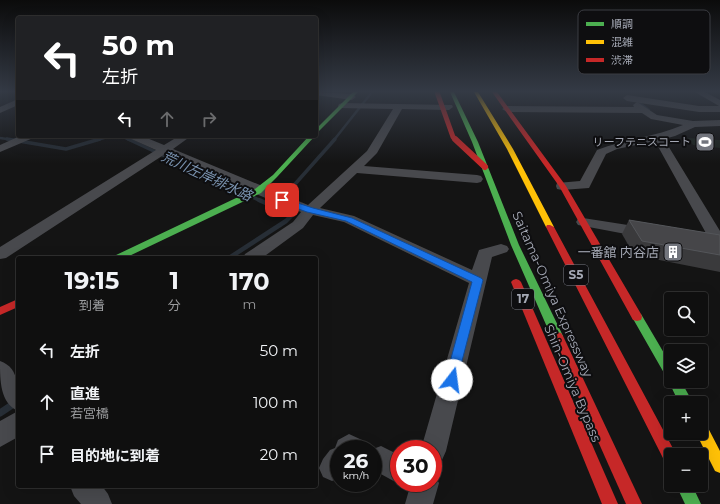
<!DOCTYPE html>
<html lang="ja">
<meta charset="utf-8">
<style>
:root{--surface:#0f0f0f;--page:#181818;--text:#f1f3f6;--muted:#9b9c9e;--line:#2f2f2f}
body{margin:0;font-family:Montserrat,"Noto Sans JP",sans-serif;background:var(--page);color:var(--text);height:100vh;display:flex;flex-direction:column;font-size:15px;white-space:nowrap}
*{box-sizing:border-box;margin:0}
p{font-size:13px;color:var(--muted)}
.icon{flex:none;width:22px;height:22px;fill:none;stroke:currentColor;stroke-width:2;stroke-linecap:round;stroke-linejoin:round}
.map{position:relative;flex:1;overflow:hidden}
.panel{position:absolute;left:16px;top:256px;width:302px;height:232px;display:flex;flex-direction:column;background:var(--surface);border-radius:4px;box-shadow:0 4px 16px #0002,0 0 0 1px var(--line)}
.panel>*{flex:none}
.top-card{position:absolute;left:16px;top:16px;width:302px;height:122px;border-radius:4px;box-shadow:0 4px 16px #0002,0 0 0 1px var(--line);background:#202124;color:#fff;overflow:hidden}
.tools{position:absolute;left:664px;top:292px;display:grid;gap:8px}
.tools a{display:grid;place-items:center;width:44px;height:44px;border-radius:4px;background:var(--surface);box-shadow:0 4px 16px #0002,0 0 0 1px var(--line);font-size:20px}
.speed{position:absolute;left:330px;top:440px;display:flex;gap:8px;font-size:20px;font-weight:700;text-align:center}
.speed>*{display:grid;place-content:center;width:52px;height:52px;border-radius:50%;background:var(--surface);box-shadow:0 4px 16px #0002,0 0 0 1px var(--line);line-height:1}
.speed small{font-size:10px;font-weight:400}
.speed .limit{border:6px solid #d22;background:#fff;color:#111}
.pin{position:absolute;display:grid;place-items:center;width:34px;height:34px;color:#fff;margin:-17px;border-radius:8px;box-shadow:0 2px 6px #0006}
.me{position:absolute;width:44px;margin:-22px;rotate:15deg;stroke-linejoin:round;filter:drop-shadow(0 0 3px #0008)}
.turn{display:flex;align-items:center;gap:14px;height:84px;padding:0 20px;font-size:18px}
.turn .icon{width:52px;height:52px;stroke-width:2.5}
.turn b{display:block;font-size:28px;line-height:34px}
.lanes{display:flex;align-items:center;height:38px;padding:0 20px;background:#0003;justify-content:center;gap:20px;direction:ltr}
.lanes .off{opacity:.35}
.eta{display:flex;justify-content:space-evenly;align-items:center;height:68px;text-align:center}
.eta b{font-size:24px;font-weight:700;line-height:28px}
ul{padding:0;list-style:none}
li{display:flex;align-items:center;gap:12px;height:52px;padding:0 20px}
li div{flex:1}
li b{display:block;font-size:15px}
li em{font-style:normal}
.map>svg:first-child{display:block}
</style>
<div class="map">
<svg width="720" height="504" viewBox="0 0 720 504">
<rect width="100%" height="100%" fill="#141414"/>
<polygon fill="#1c231e" points="688,138 720,140 720,148 693,145"/>
<g fill="none" stroke-linecap="round" stroke-linejoin="round">
<g stroke="#272e36" stroke-width="2.5">
<polyline points="641,102 638,102 649,110 644,110"/>
<polyline points="121,136 130,140"/>
<polyline points="0,138 13,140"/>
<polyline points="97,140 111,136"/>
<polyline points="334,140 372,92"/>
</g>
<g stroke="#272e36" stroke-width="3.5">
<polyline points="7,139 66,149 100,139"/>
<polyline points="128,139 261,201"/>
<polyline points="288,192 335,139"/>
</g>
<g stroke="#272e36" stroke-width="4.5">
<polyline points="259,200 286,212 290,216"/>
<polyline points="229,258 286,221 295,212"/>
</g>
<polyline stroke="#272e36" stroke-width="7" points="0,413 15,403"/>
<g fill="#48494d" fill-rule="evenodd">
<polygon points="316,92 352,94 356,97 352,100 316,95"/>
<polygon points="695,92 705,92 720,100 720,112 699,112 627,101 623,98 627,95 699,106 719,106"/>
<polygon points="18,99 18,105 0,113 0,107"/>
<path d="M637 102 657 115 693 121 720 120V126L695 127 675 136 664 139 720 231V249L714 247 712 244 655 141 617 149 606 154 589 188 562 190 557 189 556 186 557 183 580 181 597 150C625 139 655 137 683 125L651 119 642 113 507 112 502 109 507 106 634 107 633 105Z"/>
<polygon points="342,103 452,105 453,107 449,110 402,109 377,153 364,166 477,175 481,176 483,179 481,182 477,183 357,173 320,208 354,216 472,270 479,250 501,244 507,246 509,249 507,252 492,257 446,451 442,460 433,464 433,449 421,449 469,283 344,222 313,215 303,228 262,258 243,258 245,254 293,222 301,212 277,203 165,154 6,258 0,259 0,247 156,150 129,138 128,136 142,136 164,145 179,136 191,136 173,149 308,205 367,151 393,109 339,108 338,106 339,104"/>
<polygon points="20,136 34,136 33,138 0,152 0,145"/>
<polygon points="583,218 647,228 652,230 655,233 652,236 647,238 578,225 576,222 578,219"/>
<path d="M0 361C21 368 18 392 18 411 0 403 0 380 0 361Z"/>
<polygon points="18,411 18,437 0,447 0,421"/>
<polygon points="349,434 362,440 366,449 339,449 339,478 332,481 323,477 319,468 323,459 330,450 335,448 338,440"/>
<polygon points="381,446 399,455 399,483 402,483 399,484 379,473 373,475 373,449"/>
<polygon points="433,473 439,483 433,504 405,504 411,483 433,483"/>
<polygon points="70,486 102,486 108,494 112,504 81,504 74,496"/>
</g>
<g fill="#4caf50" fill-rule="evenodd">
<polygon points="353,92 358,92 316,134 316,129"/>
<polygon points="450,92 454,92 478,142 519,245 563,336 561,339 557,340 553,339 551,336 511,245 472,142"/>
<polygon points="309,136 315,136 277,177 261,193 125,258 112,258 114,256 255,189 273,175"/>
<polygon points="637,313 641,314 671,365 671,381 681,381 693,403 679,403 668,380 632,317 633,314"/>
<polygon points="676,485 692,485 701,504 685,504"/>
</g>
<g fill="#ffc107" fill-rule="evenodd">
<polygon points="474,92 478,92 513,149 554,227 553,229 550,229 546,227 507,149"/>
<polygon points="701,422 706,424 720,451 720,473 715,471 696,433 701,433"/>
</g>
<g fill="#c62828" fill-rule="evenodd">
<polygon points="492,92 497,92 566,186 641,314 642,317 641,320 637,321 633,320 559,186"/>
<polygon points="547,225 550,225 554,227 676,454 677,455 671,455 671,466 666,464 546,227"/>
<polygon points="516,279 519,280 521,282 618,504 602,504 511,282 513,280"/>
<polygon points="18,299 18,307 0,315 0,307"/>
<polygon points="557,332 561,333 563,336 642,504 626,504 551,336 553,333"/>
</g>
<polyline stroke="#c62828" stroke-width="5" points="437,92 453,137 456,140"/>
<polyline stroke="#c62828" stroke-width="6" points="455,139 485,167"/>
</g>
<polygon fill="#3a3a3c" points="629,220 720,235 720,272 634,255 622,234"/>
<polygon fill="#464649" stroke="#54565a" points="629,220 720,235 720,255 642,241"/>
<linearGradient id="sky" x2="0" y2="1"><stop stop-color="#0b0b0b"/><stop offset="0.56" stop-color="#343a45"/><stop offset="1" stop-color="#343a45" stop-opacity="0"/></linearGradient>
<rect width="720" height="163" fill="url(#sky)"/>
<polygon fill="#1a73e8" stroke="#114b97" points="282,198 313,208 352,218 481,278 483,280 456,384 452,385 447,384 445,380 472,282 346,221 307,212 279,202 278,200"/>
<defs>
<symbol id="stadium-square" viewBox="-11 -11 22 22"><rect x="-9" y="-9" width="18" height="18" rx="4" fill="#72757d" stroke="#0e0e10"/><path d="M0-5a6.5 5 0 1 0 0 10a6.5 5 0 1 0 0-10ZM-3.5-1.8h7v3.6h-7Z" fill="#fff"/></symbol>
<symbol id="building-square" viewBox="-11 -11 22 22"><rect x="-9" y="-9" width="18" height="18" rx="4" fill="#72757d" stroke="#0e0e10"/><path d="M-4-6H4V6H1V3H-1V6H-4ZM-2.5-4.3h1.7v1.8h-1.7ZM.8-4.3h1.7v1.8H.8ZM-2.5-1h1.7V.8h-1.7ZM.8-1h1.7V.8H.8Z" fill="#fff"/></symbol>
</defs>
<g fill-rule="evenodd">
<use href="#stadium-square" x="694" y="131" width="22" height="22"/>
<use href="#building-square" x="662" y="241" width="22" height="22"/>
</g>
<g text-anchor="middle" stroke-width="4" stroke-linejoin="round" paint-order="stroke">
<g font-size="11" fill="#a5a9b5" stroke="#0e0e10" text-anchor="end">
<text x="691" y="146">リーフテニスコート</text>
</g>
<g fill="#0e0e10" stroke="#787a84" stroke-width="1">
<rect x="564" y="265" width="24" height="20" rx="3"/>
<rect x="512" y="289" width="22" height="20" rx="3"/>
</g>
<g font-size="12" font-weight="bold" fill="#a5a9b5">
<text x="576" y="279">S5</text>
<text x="523" y="303">17</text>
</g>
<g font-size="13" fill="#a5a9b5" stroke="#0e0e10" text-anchor="end">
<text x="659" y="257">一番舘 内谷店</text>
</g>
<g font-size="13" fill="#a5a9b5" stroke="#0e0e10">
<text transform="translate(553 294) rotate(66)" y="5">Saitama-Omiya Expressway</text>
<text transform="translate(573 383) rotate(67)" y="5">Shin-Omiya Bypass</text>
</g>
<g font-size="14" font-style="italic" fill="#7b94b1" stroke="#0e0e10">
<text transform="translate(207 176) rotate(25)" y="5">荒川左岸排水路</text>
</g>
</g>
<rect x="578" y="10" width="132" height="64" rx="6" fill="#0e0e10" stroke="#3b3c42" stroke-width="1"/>
<rect x="586" y="22" width="18" height="4" fill="#4caf50"/>
<rect x="586" y="40" width="18" height="4" fill="#ffc107"/>
<rect x="586" y="58" width="18" height="4" fill="#c62828"/>
<g font-size="11" fill="#a5a9b5">
<text x="611" y="28">順調</text>
<text x="611" y="46">混雑</text>
<text x="611" y="64">渋滞</text>
</g>
</svg>
<div class="tools">
<a><svg class="icon" aria-label="search" viewBox="0 0 24 24"><circle cx="10" cy="10" r="6"/><path d="M15 15l6 6"/></svg></a>
<a><svg class="icon" aria-label="layers" viewBox="0 0 24 24"><path d="M12 4l9 5-9 5-9-5zM3 14l9 5 9-5"/></svg></a>
<a>+</a>
<a>−</a>
</div>
<div class="speed"><div>26<small>km/h</small></div><div class="limit">30</div></div>
<div class="pin" style="left:282px;top:200px;background:#d93025"><svg class="icon" aria-label="arrive" viewBox="0 0 24 24"><path d="M6 21V4h12l-3 4 3 4H6"/></svg></div>
<svg class="me" style="left:452px;top:380px" viewBox="-20 -20 40 40"><circle r="19" fill="#fff"/><path d="M0-13L10 11 0 6-10 11z" fill="#1a73e8"/></svg>
<div class="top-card">
<div class="turn"><svg class="icon" aria-label="left" viewBox="0 0 24 24"><path d="M17 20v-9H6M10 6l-5 5 5 5"/></svg><div><b>50 m</b>左折</div></div>
<div class="lanes"><svg class="icon" aria-label="left" viewBox="0 0 24 24"><path d="M17 20v-9H6M10 6l-5 5 5 5"/></svg><svg class="icon off" aria-label="ahead" viewBox="0 0 24 24"><path d="M12 20V5M6 11l6-6 6 6"/></svg><svg class="icon off" aria-label="right" viewBox="0 0 24 24"><path d="M7 20v-9h11M14 6l5 5-5 5"/></svg></div>
</div>
<section class="panel">
<div class="eta">
<div><b>19:15</b><p>到着</p></div>
<div><b>1</b><p>分</p></div>
<div><b>170</b><p>m</p></div>
</div>
<ul>
<li><svg class="icon" aria-label="left" viewBox="0 0 24 24"><path d="M17 20v-9H6M10 6l-5 5 5 5"/></svg><div><b>左折</b></div><em>50 m</em></li>
<li><svg class="icon" aria-label="ahead" viewBox="0 0 24 24"><path d="M12 20V5M6 11l6-6 6 6"/></svg><div><b>直進</b><p>若宮橋</p></div><em>100 m</em></li>
<li><svg class="icon" aria-label="arrive" viewBox="0 0 24 24"><path d="M6 21V4h12l-3 4 3 4H6"/></svg><div><b>目的地に到着</b></div><em>20 m</em></li>
</ul>
</section>
</div>
